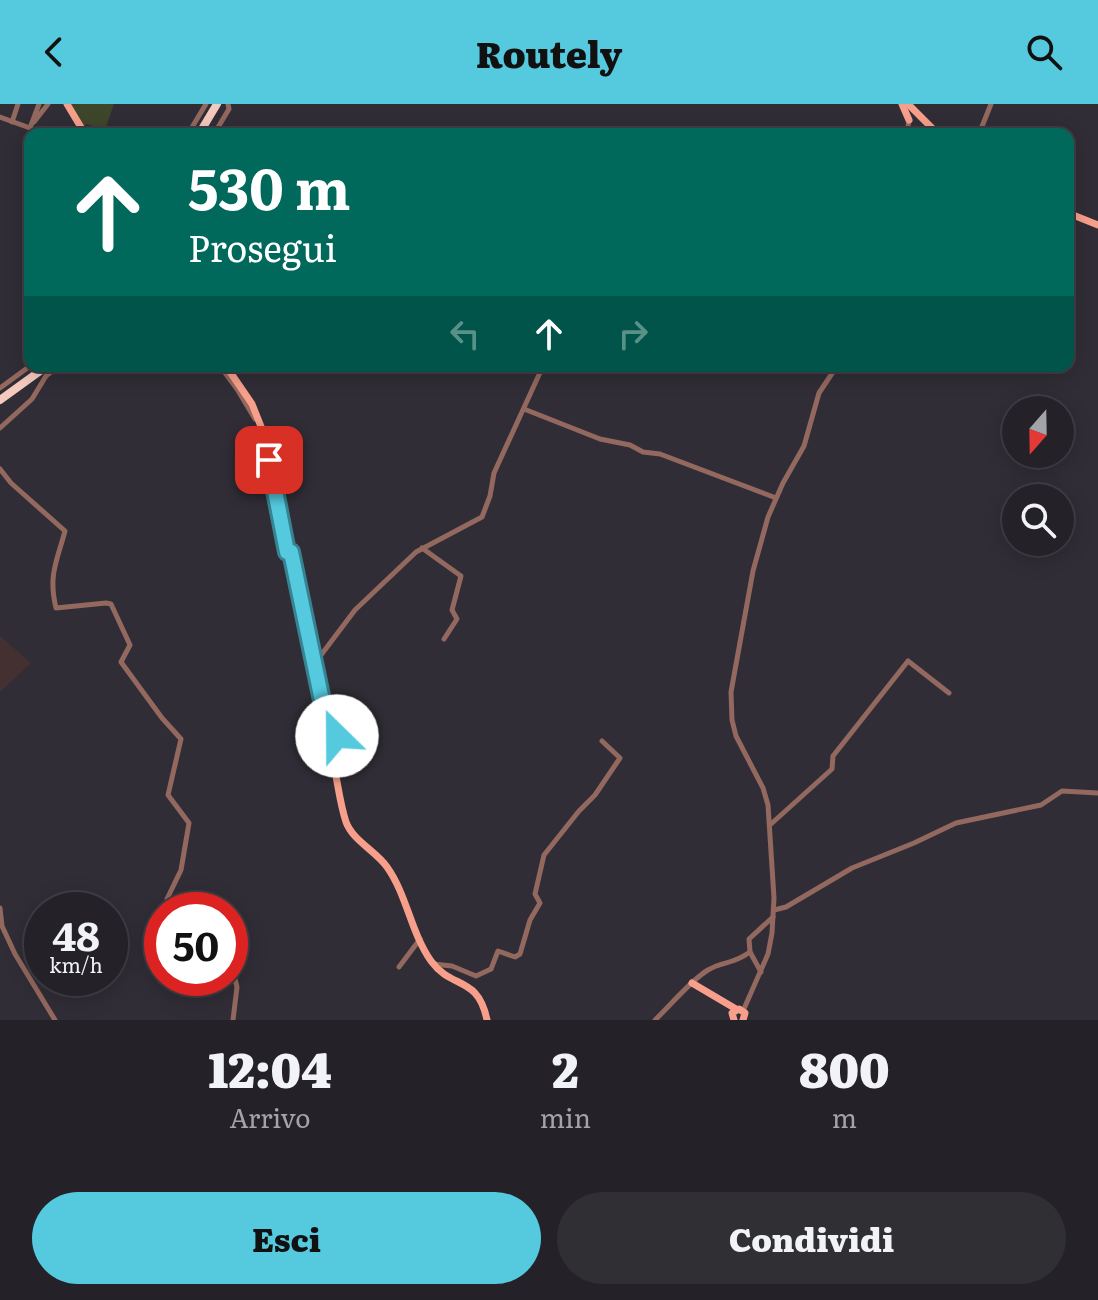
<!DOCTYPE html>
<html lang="it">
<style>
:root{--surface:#242228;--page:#302f34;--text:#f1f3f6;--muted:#a3a4a8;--line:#413f45;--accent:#55cadf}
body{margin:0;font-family:Literata,serif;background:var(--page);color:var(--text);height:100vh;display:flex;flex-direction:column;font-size:30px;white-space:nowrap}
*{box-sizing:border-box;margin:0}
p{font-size:26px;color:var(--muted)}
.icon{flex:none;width:44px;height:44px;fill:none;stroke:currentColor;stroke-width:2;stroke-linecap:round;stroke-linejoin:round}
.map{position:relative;height:916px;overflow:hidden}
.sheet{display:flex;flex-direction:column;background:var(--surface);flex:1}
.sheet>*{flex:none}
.hud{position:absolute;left:24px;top:24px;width:1050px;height:244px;border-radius:16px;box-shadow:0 4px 20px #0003,0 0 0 2px var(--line);background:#00695c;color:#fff;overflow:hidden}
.needle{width:52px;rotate:200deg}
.fabs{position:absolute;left:1002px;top:292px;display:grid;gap:16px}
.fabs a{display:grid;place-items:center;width:72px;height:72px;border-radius:50%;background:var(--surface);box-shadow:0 4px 20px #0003,0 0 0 2px var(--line);font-size:40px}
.speed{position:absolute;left:24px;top:788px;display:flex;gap:16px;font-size:40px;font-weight:700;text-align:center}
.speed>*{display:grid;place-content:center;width:104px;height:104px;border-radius:50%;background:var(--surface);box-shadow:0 4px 20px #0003,0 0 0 2px var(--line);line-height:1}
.speed small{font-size:20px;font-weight:400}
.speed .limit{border:12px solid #d22;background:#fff;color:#111}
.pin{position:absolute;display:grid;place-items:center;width:68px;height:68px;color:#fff;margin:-34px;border-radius:16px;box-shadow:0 4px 12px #0006}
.me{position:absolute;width:88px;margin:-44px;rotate:337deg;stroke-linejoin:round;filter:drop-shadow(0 0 6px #0008)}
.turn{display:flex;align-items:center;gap:28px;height:168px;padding:0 32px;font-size:36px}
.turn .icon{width:104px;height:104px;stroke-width:2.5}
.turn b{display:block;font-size:56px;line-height:68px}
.lanes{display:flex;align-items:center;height:76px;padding:0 32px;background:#0003;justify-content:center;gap:40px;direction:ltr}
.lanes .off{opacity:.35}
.eta{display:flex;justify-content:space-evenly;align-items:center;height:136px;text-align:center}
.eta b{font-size:48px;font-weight:800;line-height:56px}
.button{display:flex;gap:16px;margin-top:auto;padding:16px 32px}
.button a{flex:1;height:92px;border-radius:48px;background:var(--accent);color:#111;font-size:32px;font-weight:800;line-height:92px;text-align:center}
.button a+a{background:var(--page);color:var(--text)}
header{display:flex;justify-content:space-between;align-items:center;height:104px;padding:0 32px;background:var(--accent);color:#111;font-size:36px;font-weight:800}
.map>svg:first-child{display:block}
</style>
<header><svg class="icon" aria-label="back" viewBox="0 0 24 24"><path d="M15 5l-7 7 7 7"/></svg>Routely<svg class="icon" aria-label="search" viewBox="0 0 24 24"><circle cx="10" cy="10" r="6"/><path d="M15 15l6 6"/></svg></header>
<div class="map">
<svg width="1098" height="916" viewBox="0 0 1098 916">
<rect width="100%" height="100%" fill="#302d36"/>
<polygon fill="#453031" points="0,532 31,559 0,588"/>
<polygon fill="#3e462a" points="70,0 114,0 105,26 87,20 83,22"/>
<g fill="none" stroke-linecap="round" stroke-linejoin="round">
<g stroke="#93685e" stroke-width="5">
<polyline points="0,13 30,24 39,0"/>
<polyline points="12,18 18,0"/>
<polyline points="34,18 48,0"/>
<polyline points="188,30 206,0"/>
<polyline points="214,30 229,5 228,0"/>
<polyline points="907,30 909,16"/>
<polyline points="979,30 991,0"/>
<polyline points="30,105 30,111"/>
<polyline points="220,262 237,285 255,315"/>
<polyline points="0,284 30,262"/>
<polyline points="524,305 600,335 630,341 643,348 660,350 776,394"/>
<polyline points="0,324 32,295 46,272 58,262"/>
<polyline points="245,347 264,338 262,332"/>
<path d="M0 365 11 379 65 427C57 457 48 471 56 504L106 499 111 500 130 541 121 558 162 614 181 635 168 691 189 719 181 766 167 795 173 806"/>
<polyline points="279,408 296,493"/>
<polyline points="422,444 461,472 452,506 457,515 444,535"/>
<polyline points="306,492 318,554"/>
<polyline points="303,527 315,579"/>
<polyline points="315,559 355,506 416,448 482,413 490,392 494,369 543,262"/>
<polyline points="771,720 832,665 833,652 908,557 949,589"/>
<polyline points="0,804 2,822 15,850 55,916"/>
<polyline points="774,806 786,803 852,764 914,739 956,719 1041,701 1062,687 1098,689"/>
<polyline points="230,856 237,883 233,916"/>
<polyline points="433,860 452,862 476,872 491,865 498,847 515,853 520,850 530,816 540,799 535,790 544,751 579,707 595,691 620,654 602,637"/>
<polyline points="399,863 420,835"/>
<polyline points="761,868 750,848 749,835 773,813"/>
<polyline points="743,907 768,850 772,829 774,794 768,701 763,684 736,632 732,616 731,588 753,467 768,413 783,379 804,342 819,289 837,262"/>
<path d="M655 916C670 902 691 876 708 866 723 857 732 861 750 848"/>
</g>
<g stroke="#f79f8a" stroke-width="7">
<polyline points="67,0 85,30"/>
<polyline points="902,0 909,16"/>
<polyline points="908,0 938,30"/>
<polyline points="1068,109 1098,121"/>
<polyline points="226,262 252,300 268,340 325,611 324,623"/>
<circle cx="331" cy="628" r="8"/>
<path d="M326 635C337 661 337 691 346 718 353 737 376 747 387 763 407 791 411 829 431 857 452 886 478 871 487 916"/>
<polyline points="692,879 736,905"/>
<polyline points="734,916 732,909 739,905 745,909 743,916"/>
</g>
<g stroke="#f4c9be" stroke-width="8">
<polyline points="199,30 217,0"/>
<polyline points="0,296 47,262"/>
</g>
</g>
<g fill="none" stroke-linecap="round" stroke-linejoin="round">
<defs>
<polyline id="route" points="269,356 287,448 291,448 325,611 337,624 337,632"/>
</defs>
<use href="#route" stroke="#378391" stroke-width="20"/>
<use href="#route" stroke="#55cadf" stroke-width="14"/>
</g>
</svg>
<div class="fabs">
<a><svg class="needle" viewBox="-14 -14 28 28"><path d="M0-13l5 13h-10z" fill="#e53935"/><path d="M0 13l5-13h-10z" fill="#a3a4a8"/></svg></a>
<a><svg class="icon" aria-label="search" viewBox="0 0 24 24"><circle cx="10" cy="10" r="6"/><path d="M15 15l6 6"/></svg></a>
</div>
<div class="speed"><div>48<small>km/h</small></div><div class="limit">50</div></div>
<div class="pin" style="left:269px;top:356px;background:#d93025"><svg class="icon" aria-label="arrive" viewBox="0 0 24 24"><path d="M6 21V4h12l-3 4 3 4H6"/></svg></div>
<svg class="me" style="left:337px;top:632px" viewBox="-20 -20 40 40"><circle r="19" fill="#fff"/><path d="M0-13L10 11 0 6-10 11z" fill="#55cadf"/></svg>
<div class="hud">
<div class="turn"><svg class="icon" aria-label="ahead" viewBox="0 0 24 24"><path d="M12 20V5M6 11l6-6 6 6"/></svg><div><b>530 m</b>Prosegui</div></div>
<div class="lanes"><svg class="icon off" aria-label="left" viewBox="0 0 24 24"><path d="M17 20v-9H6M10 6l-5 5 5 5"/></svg><svg class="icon" aria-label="ahead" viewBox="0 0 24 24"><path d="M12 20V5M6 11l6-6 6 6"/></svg><svg class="icon off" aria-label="right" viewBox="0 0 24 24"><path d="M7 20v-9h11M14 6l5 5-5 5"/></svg></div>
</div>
</div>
<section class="sheet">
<div class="eta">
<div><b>12:04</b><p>Arrivo</p></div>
<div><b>2</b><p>min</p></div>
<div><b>800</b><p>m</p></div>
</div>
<div class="button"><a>Esci</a><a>Condividi</a></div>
</section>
